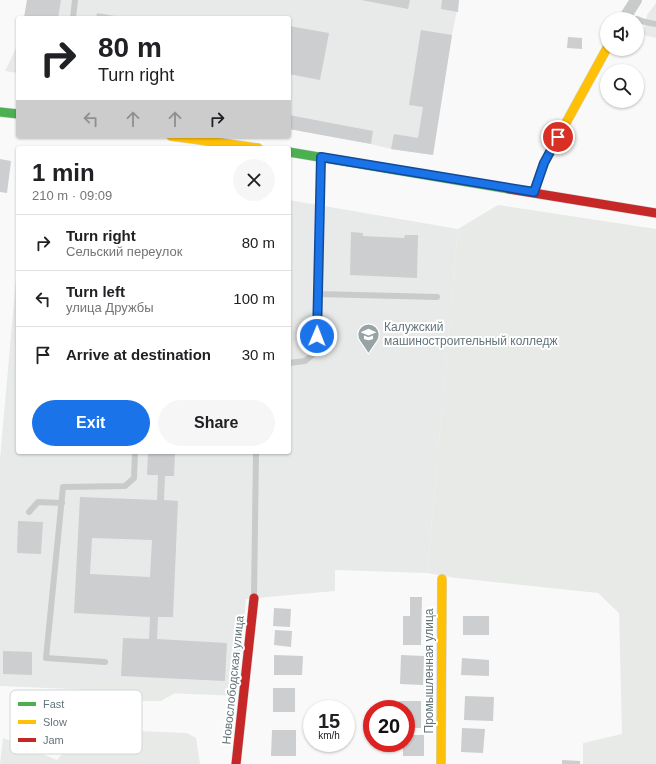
<!DOCTYPE html>
<meta charset="utf-8">
<style>
:root{--surface:#fff;--page:#f6f6f6;--text:#202124;--muted:#757577;--line:#e0e0e0;--accent:#1a73e8}
body{margin:0;font-family:Helvetica,sans-serif;background:var(--page);color:var(--text);height:100vh;display:flex;flex-direction:column;font-size:15px;white-space:nowrap}
*{box-sizing:border-box;margin:0}
p{font-size:13px;color:var(--muted)}
.icon{flex:none;width:22px;height:22px;fill:none;stroke:currentColor;stroke-width:2;stroke-linecap:round;stroke-linejoin:round}
.map{position:relative;flex:1;overflow:hidden}
.panel{position:absolute;left:16px;top:146px;width:275px;height:308px;display:flex;flex-direction:column;background:var(--surface);border-radius:4px;box-shadow:0 1px 3px #0004}
.panel>*{flex:none}
.banner{position:absolute;left:16px;top:16px;width:275px;height:122px;border-radius:4px;box-shadow:0 1px 3px #0004;background:#fff;color:var(--text);overflow:hidden}
.tools{position:absolute;left:600px;top:12px;display:grid;gap:8px}
.tools a{display:grid;place-items:center;width:44px;height:44px;border-radius:50%;background:var(--surface);box-shadow:0 1px 3px #0004;font-size:20px}
.speed{position:absolute;left:303px;top:700px;display:flex;gap:8px;font-size:20px;font-weight:700;text-align:center}
.speed>*{display:grid;place-content:center;width:52px;height:52px;border-radius:50%;background:var(--surface);box-shadow:0 1px 3px #0004;line-height:1}
.speed small{font-size:10px;font-weight:400}
.speed .limit{border:6px solid #d22;background:#fff;color:#111}
.pin{position:absolute;display:grid;place-items:center;width:34px;height:34px;color:#fff;margin:-17px;border:2px solid #fff;border-radius:50%;box-shadow:0 1px 4px #0007}
.me{position:absolute;width:44px;margin:-22px;rotate:1deg;stroke-linejoin:round;filter:drop-shadow(0 0 3px #0008)}
.turn{display:flex;align-items:center;gap:14px;height:84px;padding:0 16px;font-size:18px}
.turn .icon{width:52px;height:52px;stroke-width:2.5}
.turn b{display:block;font-size:28px;line-height:34px}
.lanes{display:flex;align-items:center;height:38px;padding:0 16px;background:#0003;justify-content:center;gap:20px;direction:ltr}
.lanes .off{opacity:.35}
.round{display:grid;place-items:center;flex:none;width:42px;height:42px;border-radius:21px;background:var(--page)}
.head{display:flex;align-items:center;justify-content:space-between;height:68px;padding:0 16px}
h1{font-size:24px;font-weight:700;line-height:30px}
.action{display:flex;gap:8px;margin-top:auto;padding:8px 16px}
.action a{flex:1;height:46px;border-radius:24px;background:var(--accent);color:#fff;font-size:16px;font-weight:700;line-height:46px;text-align:center}
.action a+a{background:var(--page);color:var(--text)}
ul{padding:0;list-style:none}
li{display:flex;align-items:center;gap:12px;height:56px;padding:0 16px;border-top:1px solid var(--line)}
li div{flex:1}
li b{display:block;font-size:15px}
li em{font-style:normal}
.map>svg:first-child{display:block}
</style>
<div class="map">
<svg width="656" height="764" viewBox="0 0 656 764">
<rect width="100%" height="100%" fill="#f9f9f9"/>
<g fill="#e8eae9">
<polygon points="27,0 459,0 452,35 433,155 391,149 371,144 289,129 289,18 24,18"/>
<polygon points="656,3 656,38 643,35 647,15"/>
<polygon points="18,44 18,73 5,71"/>
<polygon points="289,200 458,229 427,573 335,570 335,591 246,599 237,696 0,686 0,459 18,256 18,452 289,452"/>
</g>
<g fill="#e8eae7">
<polygon points="498,205 656,229 656,764 583,764 583,743 622,734 619,613 598,593 456,578 427,573 458,229"/>
<polygon points="91,680 165,685 175,693 161,701 105,701 102,712 114,730 187,733 196,738 200,764 0,764 3,738 57,760 80,735 96,732 73,698"/>
</g>
<g fill="#cccecf" fill-rule="evenodd">
<polygon points="27,0 61,0 58,18 24,18"/>
<polygon points="361,0 410,0 408,9"/>
<polygon points="442,0 459,0 458,12 441,9"/>
<polygon points="97,13 121,17 121,18 96,18"/>
<polygon points="289,26 329,33 320,80 289,74"/>
<polygon points="421,30 452,35 433,155 391,149 394,134 418,138 423,107 409,105"/>
<polygon points="568,37 582,38 582,49 567,48"/>
<polygon points="289,115 373,131 371,144 289,129"/>
<polygon points="0,159 11,161 7,193 0,192"/>
<polygon points="351,232 363,233 363,236 404,238 405,235 418,235 417,278 350,275"/>
<path d="M148 452H175L174 476H165L164 500 178 501 173 617H158L157 639 227 643 225 681 121 676 123 638 149 639 150 617 74 613 80 497 157 500 158 475H147ZM92 538 152 540 150 577 90 574Z"/>
<polygon points="18,521 43,522 41,554 17,553"/>
<polygon points="410,597 422,597 421,645 403,645 403,616 410,616"/>
<polygon points="274,608 291,609 290,627 273,626"/>
<rect x="463" y="616" width="26" height="19"/>
<polygon points="275,630 292,631 291,647 274,645"/>
<polygon points="3,651 32,652 32,675 3,674"/>
<polygon points="274,655 303,656 302,675 274,675"/>
<polygon points="401,655 424,656 423,685 400,684"/>
<polygon points="462,658 489,660 489,676 461,675"/>
<rect x="273" y="688" width="22" height="24"/>
<polygon points="465,696 494,697 493,721 464,720"/>
<polygon points="399,701 421,701 421,728 408,728 408,715 406,715 406,709 399,709"/>
<polygon points="462,728 485,729 483,753 461,752"/>
<polygon points="272,730 296,730 296,756 271,756"/>
<polygon points="406,735 424,735 424,756 403,756 403,743 406,743"/>
<polygon points="562,760 580,761 580,764 562,764"/>
</g>
<g fill="none" stroke-linecap="round" stroke-linejoin="round">
<defs>
<g id="fast">
<polyline points="0,112 18,114"/>
<polyline points="289,152 509,189"/>
</g>
<g id="slow">
<polyline points="171,136 258,148"/>
<polyline points="534,192 544,163 607,48"/>
<polyline points="441,764 442,579"/>
</g>
<g id="jam">
<polyline points="509,189 656,213"/>
<polyline points="236,764 254,598"/>
</g>
</defs>
<use href="#fast" stroke="#d4d5d6" stroke-width="10"/>
<use href="#slow" stroke="#d4d5d6" stroke-width="10"/>
<use href="#jam" stroke="#d4d5d6" stroke-width="10"/>
<g stroke="#c9caca" stroke-width="6">
<polyline points="73,18 75,0"/>
<polyline points="637,19 645,22 656,24"/>
<polyline points="318,294 437,297"/>
<polyline points="289,363 305,361 317,351 321,158"/>
<polyline points="29,512 38,502 62,503"/>
<polyline points="254,597 256,452"/>
<polyline points="105,662 46,658 63,487 125,486 134,478 135,452"/>
</g>
<polyline stroke="#c9caca" stroke-width="12" points="624,19 636,0"/>
<use href="#fast" stroke="#4caf50" stroke-width="9"/>
<use href="#slow" stroke="#ffc107" stroke-width="9"/>
<use href="#jam" stroke="#c62828" stroke-width="9"/>
</g>
<g fill="none" stroke-linecap="round" stroke-linejoin="round">
<defs>
<polyline id="route" points="317,336 321,157 534,192 544,163 558,137"/>
</defs>
<use href="#route" stroke="#114b97" stroke-width="10"/>
<use href="#route" stroke="#1a73e8" stroke-width="7"/>
</g>
<defs>
<symbol id="university-pin" viewBox="-11 -11 22 30"><path d="M0 17L-7.5 6A9.5 9.5 0 1 1 7.5 6Z" fill="#98a3a6" stroke="#fff"/><path d="M0-5L7-2L0 1L-7-2ZM-4 1L0 2.5L4 1V4Q0 6-4 4Z" fill="#fff"/></symbol>
</defs>
<g fill-rule="evenodd">
<use href="#university-pin" x="356" y="322" width="25" height="34"/>
</g>
<g text-anchor="middle" stroke-width="4" stroke-linejoin="round" paint-order="stroke">
<g font-size="12" fill="#63747a" stroke="#fff" text-anchor="start">
<text x="384" y="331">Калужский<tspan x="384" dy="14">машиностроительный колледж</tspan></text>
</g>
<g font-size="12" fill="#63747a" stroke="#fff">
<text transform="translate(429 671) rotate(-90)" y="4">Промышленная улица</text>
<text transform="translate(233 680) rotate(-84)" y="4">Новослободская улица</text>
</g>
</g>
<rect x="10" y="690" width="132" height="64" rx="6" fill="#fff" stroke="#d0d5d7" stroke-width="1"/>
<rect x="18" y="702" width="18" height="4" fill="#4caf50"/>
<rect x="18" y="720" width="18" height="4" fill="#ffc107"/>
<rect x="18" y="738" width="18" height="4" fill="#c62828"/>
<g font-size="11" fill="#63747a">
<text x="43" y="708">Fast</text>
<text x="43" y="726">Slow</text>
<text x="43" y="744">Jam</text>
</g>
</svg>
<div class="tools">
<a><svg class="icon" aria-label="sound" viewBox="0 0 24 24"><path d="M4 9h4l5-4v14l-5-4H4zM17 9q2 3 0 6"/></svg></a>
<a><svg class="icon" aria-label="search" viewBox="0 0 24 24"><circle cx="10" cy="10" r="6"/><path d="M15 15l6 6"/></svg></a>
</div>
<div class="speed"><div>15<small>km/h</small></div><div class="limit">20</div></div>
<div class="pin" style="left:558px;top:137px;background:#d93025"><svg class="icon" aria-label="arrive" viewBox="0 0 24 24"><path d="M6 21V4h12l-3 4 3 4H6"/></svg></div>
<svg class="me" style="left:317px;top:336px" viewBox="-20 -20 40 40"><circle r="17" fill="#1a73e8" stroke="#fff" stroke-width="3"/><path d="M0-11L8 9 0 5-8 9z" fill="#fff"/></svg>
<div class="banner">
<div class="turn"><svg class="icon" aria-label="right" viewBox="0 0 24 24"><path d="M7 20v-9h11M14 6l5 5-5 5"/></svg><div><b>80 m</b>Turn right</div></div>
<div class="lanes"><svg class="icon off" aria-label="left" viewBox="0 0 24 24"><path d="M17 20v-9H6M10 6l-5 5 5 5"/></svg><svg class="icon off" aria-label="ahead" viewBox="0 0 24 24"><path d="M12 20V5M6 11l6-6 6 6"/></svg><svg class="icon off" aria-label="ahead" viewBox="0 0 24 24"><path d="M12 20V5M6 11l6-6 6 6"/></svg><svg class="icon" aria-label="right" viewBox="0 0 24 24"><path d="M7 20v-9h11M14 6l5 5-5 5"/></svg></div>
</div>
<section class="panel">
<div class="head"><div><h1>1 min</h1><p>210 m · 09:09</p></div><a class="round"><svg class="icon" aria-label="close" viewBox="0 0 24 24"><path d="M6 6l12 12M18 6L6 18"/></svg></a></div>
<ul>
<li><svg class="icon" aria-label="right" viewBox="0 0 24 24"><path d="M7 20v-9h11M14 6l5 5-5 5"/></svg><div><b>Turn right</b><p>Сельский переулок</p></div><em>80 m</em></li>
<li><svg class="icon" aria-label="left" viewBox="0 0 24 24"><path d="M17 20v-9H6M10 6l-5 5 5 5"/></svg><div><b>Turn left</b><p>улица Дружбы</p></div><em>100 m</em></li>
<li><svg class="icon" aria-label="arrive" viewBox="0 0 24 24"><path d="M6 21V4h12l-3 4 3 4H6"/></svg><div><b>Arrive at destination</b></div><em>30 m</em></li>
</ul>
<div class="action"><a>Exit</a><a>Share</a></div>
</section>
</div>
